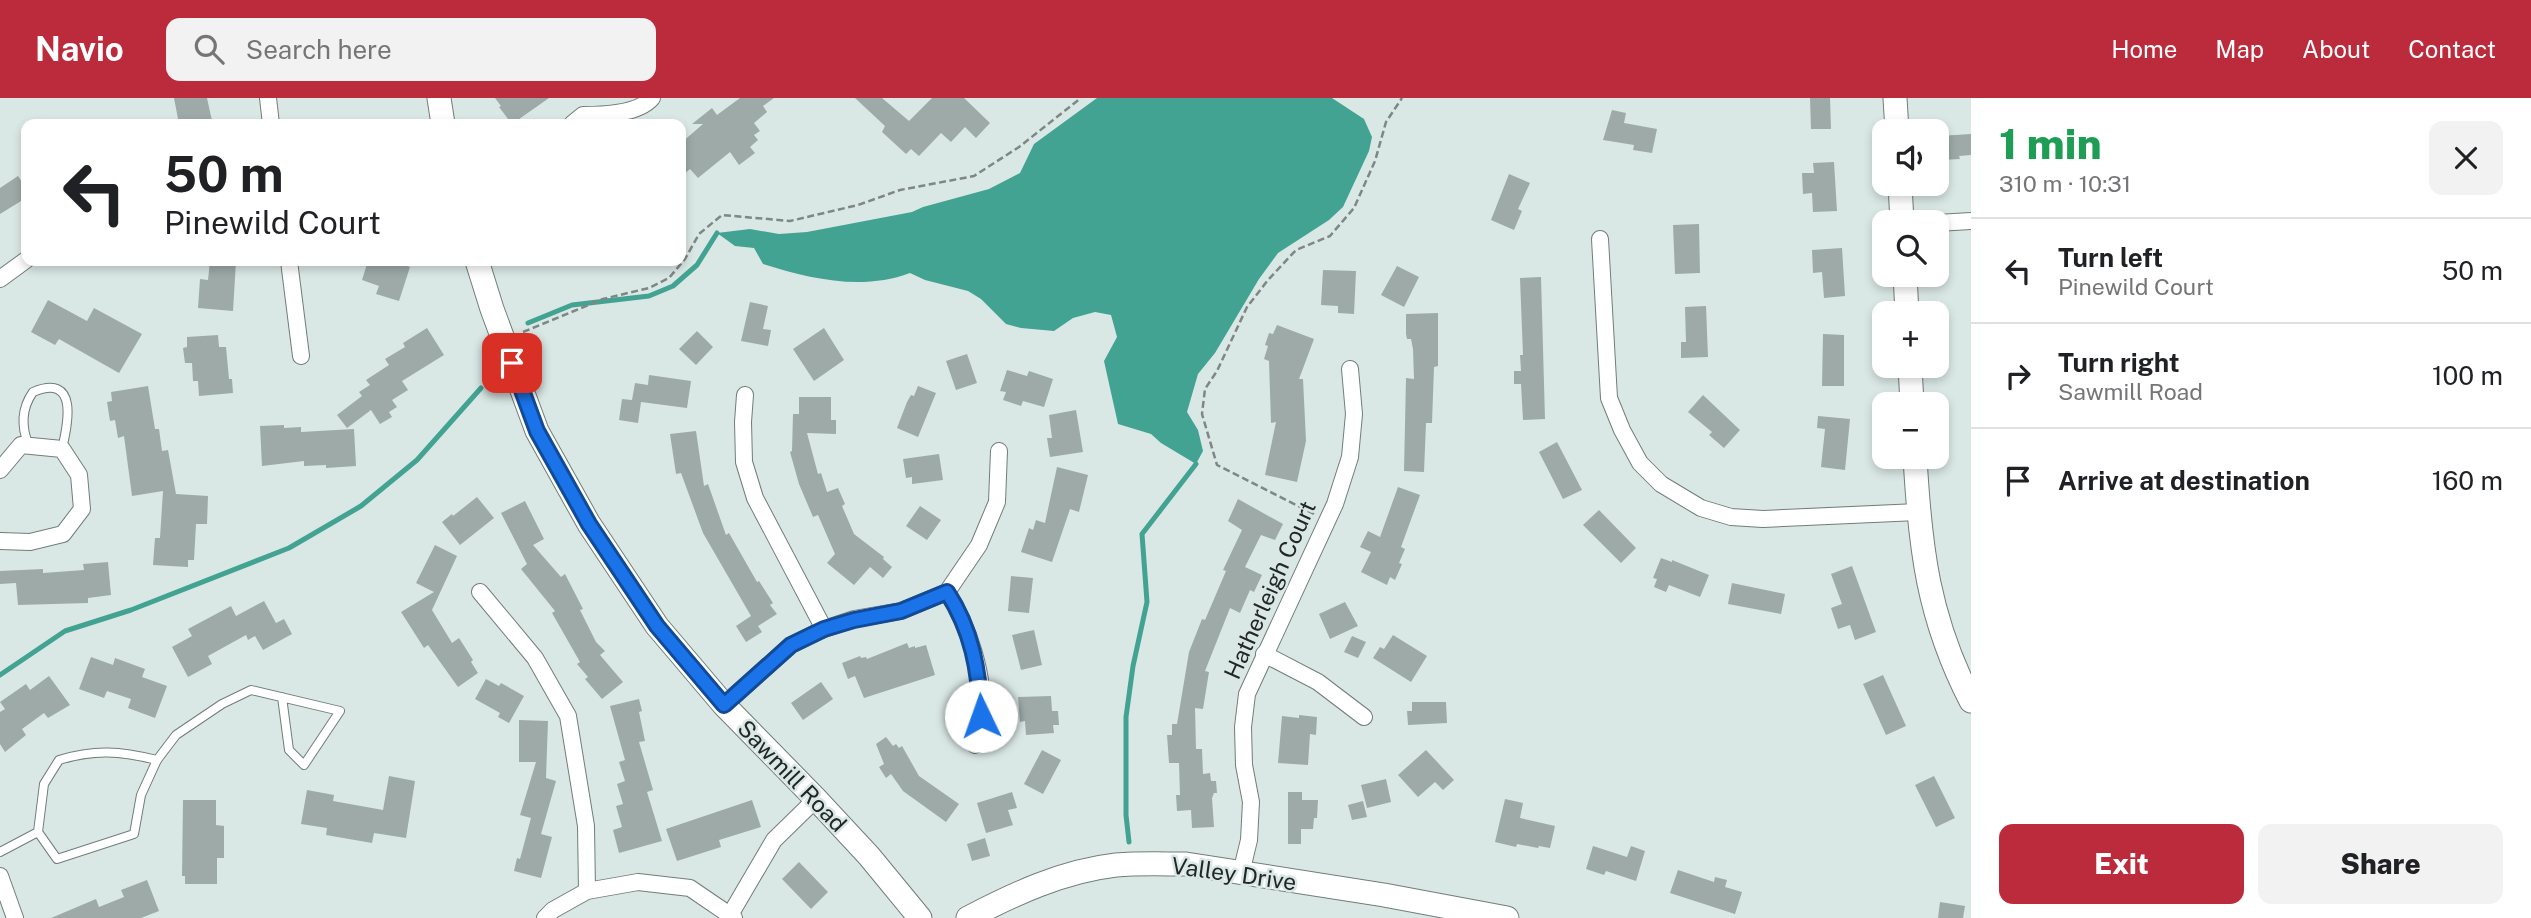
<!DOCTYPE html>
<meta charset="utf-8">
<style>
:root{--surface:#fff;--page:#f2f2f2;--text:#202124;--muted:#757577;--line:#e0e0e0;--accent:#bc2b3c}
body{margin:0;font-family:"Public Sans",sans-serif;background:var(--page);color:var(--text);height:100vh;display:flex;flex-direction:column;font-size:26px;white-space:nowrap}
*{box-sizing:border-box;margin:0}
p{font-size:23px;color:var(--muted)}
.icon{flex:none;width:38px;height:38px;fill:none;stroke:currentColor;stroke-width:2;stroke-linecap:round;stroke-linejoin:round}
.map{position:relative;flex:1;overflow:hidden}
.side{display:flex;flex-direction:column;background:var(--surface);width:560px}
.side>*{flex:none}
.hud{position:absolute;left:21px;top:21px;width:665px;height:147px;border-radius:14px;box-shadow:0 4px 10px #0003;background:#fff;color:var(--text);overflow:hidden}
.controls{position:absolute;left:1872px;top:21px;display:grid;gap:14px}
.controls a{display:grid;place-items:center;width:77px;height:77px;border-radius:14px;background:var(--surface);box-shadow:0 4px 10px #0003;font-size:35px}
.pin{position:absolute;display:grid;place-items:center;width:60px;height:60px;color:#fff;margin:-30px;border-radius:14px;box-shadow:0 4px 10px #0006}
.me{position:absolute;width:77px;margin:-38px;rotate:357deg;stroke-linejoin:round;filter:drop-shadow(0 0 5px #0008)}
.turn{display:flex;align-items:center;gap:24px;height:147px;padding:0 28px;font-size:32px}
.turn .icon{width:91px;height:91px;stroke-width:2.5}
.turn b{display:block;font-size:49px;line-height:60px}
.round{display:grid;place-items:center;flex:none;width:74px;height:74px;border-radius:14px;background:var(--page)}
.headline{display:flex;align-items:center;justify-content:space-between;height:119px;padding:0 28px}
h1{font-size:42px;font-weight:800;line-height:52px;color:#1e9e55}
.primary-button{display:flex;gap:14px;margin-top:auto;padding:14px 28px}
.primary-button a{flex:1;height:80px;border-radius:14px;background:var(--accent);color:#fff;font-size:28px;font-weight:800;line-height:80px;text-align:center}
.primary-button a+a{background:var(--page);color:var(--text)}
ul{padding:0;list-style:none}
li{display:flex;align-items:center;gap:21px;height:105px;padding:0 28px;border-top:2px solid var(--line)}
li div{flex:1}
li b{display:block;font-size:26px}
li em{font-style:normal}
header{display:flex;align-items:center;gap:42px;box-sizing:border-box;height:98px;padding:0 35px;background:var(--accent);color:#fff}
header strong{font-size:33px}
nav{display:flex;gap:38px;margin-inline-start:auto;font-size:24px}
.search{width:490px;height:63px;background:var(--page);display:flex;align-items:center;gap:18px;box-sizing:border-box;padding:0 24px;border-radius:14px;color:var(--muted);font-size:26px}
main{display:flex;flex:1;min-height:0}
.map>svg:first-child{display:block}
</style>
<header>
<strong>Navio</strong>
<div class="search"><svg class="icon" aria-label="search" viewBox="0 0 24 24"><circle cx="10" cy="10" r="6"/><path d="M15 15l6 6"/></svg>Search here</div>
<nav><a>Home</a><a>Map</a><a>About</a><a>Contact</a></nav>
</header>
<main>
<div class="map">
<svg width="1971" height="820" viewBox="0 0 1971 820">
<rect width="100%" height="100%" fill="#dae8e5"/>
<path fill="#43a392" d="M1097 0H1332L1364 21 1372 39 1369 53 1343 109 1329 122 1278 155 1259 181 1215 255 1198 276 1187 314 1198 332 1203 353 1196 366 1161 345 1151 336 1118 326 1104 263 1117 239 1111 217 1095 214 1073 220 1054 233 1021 230 1006 226 981 201 968 193 925 182 910 175C862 193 811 181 763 166L754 150 735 148 717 135 750 131 779 136 807 134 912 114 923 109 989 91 1020 75 1034 46Z"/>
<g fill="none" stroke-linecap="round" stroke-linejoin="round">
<g stroke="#43a392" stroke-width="5">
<polyline points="528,225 572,207 649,198 673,188 697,167 717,135"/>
<polyline points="0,577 65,533 131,512 289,450 361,408 417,362 481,290"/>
<polyline points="1129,744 1126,717 1126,619 1133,568 1147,504 1142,436 1196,366"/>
</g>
</g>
<g fill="#9daaa7">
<polygon points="174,0 207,0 212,23 179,26"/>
<polygon points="495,0 549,0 512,26 499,9 501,8"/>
<polygon points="740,0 774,0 763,8 767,14 754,25 760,33 754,37 758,42 750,49 755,55 739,67 730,54 698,80 690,71 681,79 681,45 703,26 692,26 712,10 717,17"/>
<polygon points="855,0 882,0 909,23 932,0 964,0 990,25 976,40 965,29 951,44 941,35 919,58 911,51 906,56 882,34 885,28"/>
<polygon points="1810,0 1830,0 1831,31 1811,31"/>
<polygon points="1612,12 1626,15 1624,25 1657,31 1652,55 1633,52 1634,47 1603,42"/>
<polygon points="1971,36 1971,57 1959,58 1960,61 1941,62 1939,38"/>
<polygon points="1834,64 1837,113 1813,114 1812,95 1803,96 1802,75 1814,75 1813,65"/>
<polygon points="1509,76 1530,85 1518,111 1522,113 1514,132 1491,122"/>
<polygon points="18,78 26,90 26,100 0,116 0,90"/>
<polygon points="1699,126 1700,175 1675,176 1673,127"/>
<polygon points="1842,150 1845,198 1824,200 1822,174 1813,175 1812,152"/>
<polygon points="210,163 236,163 233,213 198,210 200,181 208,182"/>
<polygon points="368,163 393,163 410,169 399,203 376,196 379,188 362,182"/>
<polygon points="1397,168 1419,179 1404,209 1381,197"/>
<polygon points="1323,172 1356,173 1354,216 1338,215 1338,208 1321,207"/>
<polygon points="1541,179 1545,321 1523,322 1521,286 1514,286 1514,273 1521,273 1520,257 1523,257 1520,180"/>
<polygon points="48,202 87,223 94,210 142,236 119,275 59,241 55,247 31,234"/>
<polygon points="750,204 768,208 763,231 771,232 768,248 741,243"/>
<polygon points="1706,208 1708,259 1681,260 1681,244 1686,244 1685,209"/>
<polygon points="1438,215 1438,268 1434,269 1432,325 1426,325 1424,374 1404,373 1406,280 1414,281 1413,251 1411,241 1407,241 1406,236 1406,216"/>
<polygon points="1277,227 1314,241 1299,281 1303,281 1306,343 1297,384 1265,377 1276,324 1271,325 1269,263 1264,261 1268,248 1265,247 1269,235 1273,236"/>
<polygon points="427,230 444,257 402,283 408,292 392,302 397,309 389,314 392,319 380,326 371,312 347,330 337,317 362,298 359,294 370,287 366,282 389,267 385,261 405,249 403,245"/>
<polygon points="824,230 844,262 814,283 793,251"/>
<polygon points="697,233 713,249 696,267 679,251"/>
<polygon points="1823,236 1844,237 1844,288 1822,288"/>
<polygon points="218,237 219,249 226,249 229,281 232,281 233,295 199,298 198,283 193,283 192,265 185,265 183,250 187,249 187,239"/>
<polygon points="967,256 977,285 956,292 946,263"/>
<polygon points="1007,272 1027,278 1029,273 1053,281 1044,309 1023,303 1021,308 1003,302 1006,294 1000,293"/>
<polygon points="649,277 691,283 687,310 641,304 638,325 619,322 622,301 632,302 635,285 648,287"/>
<polygon points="148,288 155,331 159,331 162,353 168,352 176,396 208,398 207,426 196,426 194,462 188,462 188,469 153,467 155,440 160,440 163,393 132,398 124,338 118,340 115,322 110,323 107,304 112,303 111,294"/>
<polygon points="918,288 936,295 918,339 897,330 907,304 911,297 914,298"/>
<polygon points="1703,297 1740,332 1724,350 1709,337 1712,334 1688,314"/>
<polygon points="799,299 831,299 831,322 836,322 836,336 807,335 818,376 821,375 827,394 838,390 845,406 842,408 854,436 884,459 883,461 892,469 883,480 870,469 854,487 827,465 835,456 818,417 813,419 799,386 790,354 792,353 793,316 799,316"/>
<polygon points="1076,312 1083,354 1050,359 1047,340 1052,340 1049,317"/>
<polygon points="1818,318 1850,321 1845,372 1821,369 1825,331 1817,330"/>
<polygon points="284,327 284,330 301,329 301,334 354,331 356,368 326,370 326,367 304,368 304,363 262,368 260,328"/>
<polygon points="696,333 704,388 708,386 726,437 729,435 757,484 759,483 773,505 770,507 777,516 758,528 762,534 746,544 736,528 751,518 703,435 681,375 676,376 670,336"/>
<polygon points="1557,344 1582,392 1563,401 1539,354"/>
<polygon points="939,356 943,382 912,386 912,379 906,380 903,361"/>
<polygon points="1057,369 1088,377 1079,414 1070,411 1052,464 1021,454 1029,430 1033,432 1036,422 1045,425"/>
<polygon points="1398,389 1420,397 1401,449 1405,451 1399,465 1402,466 1395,482 1390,479 1387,487 1361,474 1371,454 1360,449 1368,433 1380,439"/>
<polygon points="477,399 494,420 460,447 442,424 452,416 453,418"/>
<polygon points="1238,401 1283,426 1275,442 1261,437 1245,469 1262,477 1254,494 1250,492 1240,515 1230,510 1205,573 1209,574 1203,611 1195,610 1196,651 1202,651 1203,676 1210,675 1211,683 1216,683 1217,695 1214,695 1212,700 1214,729 1192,730 1191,712 1177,713 1176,697 1180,697 1179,665 1169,665 1167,637 1172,637 1172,626 1177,626 1189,554 1202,521 1205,522 1226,473 1223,472 1242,432 1228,423"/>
<polygon points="525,403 544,441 533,447 561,479 565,476 583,511 580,512 596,544 605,553 600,557 623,584 602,601 585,581 588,579 577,566 580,564 552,515 555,513 521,471 527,466 501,415"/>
<polygon points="920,408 941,422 927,442 906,428"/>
<polygon points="1599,412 1636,450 1621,465 1583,427"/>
<polygon points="435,447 457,458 432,512 452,545 459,540 473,562 471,564 478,575 458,589 428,547 424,550 401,514 434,494 416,485"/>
<polygon points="1661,460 1672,464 1672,462 1709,477 1700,499 1669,487 1666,494 1654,489 1657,481 1653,480"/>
<polygon points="108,464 111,497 88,500 88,505 18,507 16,485 0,486 0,473 43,471 43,475 84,472 83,466"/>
<polygon points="1852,468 1876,534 1855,542 1850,527 1838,531 1831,510 1842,506 1831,476"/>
<polygon points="1011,478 1033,480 1029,515 1008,513"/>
<polygon points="1732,485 1785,496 1781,516 1728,506"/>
<polygon points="264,503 276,525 284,521 292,536 263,552 255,538 248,542 246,537 208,558 212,566 188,579 172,549 192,538 188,531 231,508 236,518"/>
<polygon points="1345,504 1358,528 1330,541 1319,516"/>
<polygon points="1034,532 1042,567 1021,572 1012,537"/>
<polygon points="1393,537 1427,558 1411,584 1373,560 1380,549 1384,551"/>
<polygon points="1352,538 1366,544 1358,560 1344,554"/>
<polygon points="907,545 909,550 915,548 915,550 926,547 935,577 864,600 855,578 848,581 842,565 860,558 861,560 866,559 867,561"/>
<polygon points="91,559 113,567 115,560 145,571 142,579 167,588 155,620 128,610 131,601 107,593 104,600 79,591"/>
<polygon points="1883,577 1906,628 1886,637 1863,586"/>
<polygon points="49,578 70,607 48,620 44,615 22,631 26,637 5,654 0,646 0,614 5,611 0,604 26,586 30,592"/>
<polygon points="486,581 499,588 501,585 524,598 509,625 498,619 500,615 475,601"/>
<polygon points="821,584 833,601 803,622 791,605"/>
<polygon points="1051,598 1052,613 1058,613 1059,627 1053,627 1054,635 1026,637 1025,623 1020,624 1018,599"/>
<polygon points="639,601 642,613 639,614 645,643 639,644 653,692 647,694 662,743 619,755 613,732 622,729 616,708 623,706 617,686 625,683 619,664 625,662 610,608"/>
<polygon points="1412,604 1446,604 1447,625 1408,627 1407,613 1412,613"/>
<polygon points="1299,617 1317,619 1316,637 1310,636 1308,667 1278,665 1282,618 1299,620"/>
<polygon points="519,622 548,623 546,680 556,683 541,736 552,739 541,780 514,773 517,760 520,761 531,720 520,717 536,664 519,664"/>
<polygon points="886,639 893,648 896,646 899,650 902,648 919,678 959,706 946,724 903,693 891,676 886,680 879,669 884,666 876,646"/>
<polygon points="1042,652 1061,662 1043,696 1024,686"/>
<polygon points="1426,652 1454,682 1443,692 1435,684 1418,699 1398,677"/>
<polygon points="389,678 415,683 406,740 374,735 372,745 326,737 327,730 301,726 307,692 334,697 333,703 383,712"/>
<polygon points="1934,678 1955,720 1936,729 1915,687"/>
<polygon points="1386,681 1391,704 1367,710 1361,687"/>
<polygon points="1012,694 1017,710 1008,712 1013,727 986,735 977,705"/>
<polygon points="1288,694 1302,694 1302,702 1318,702 1317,720 1314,720 1313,731 1301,731 1301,746 1288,746"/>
<polygon points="1505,701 1523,705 1520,720 1555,728 1550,750 1539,748 1538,750 1517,746 1516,749 1495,744"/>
<polygon points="183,702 216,702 216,727 224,728 224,760 217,760 217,786 185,786 185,778 182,778"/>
<polygon points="752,702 761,729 719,742 721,749 677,763 666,731"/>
<polygon points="1363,703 1367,719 1352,722 1348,707"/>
<polygon points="985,740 990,758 972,763 967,746"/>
<polygon points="1593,748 1627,759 1631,748 1645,753 1636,783 1606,773 1604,777 1586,771"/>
<polygon points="799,764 828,794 811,811 782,781"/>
<polygon points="1678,772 1714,784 1715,779 1727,782 1725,789 1742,794 1735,816 1670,795"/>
<polygon points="147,782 159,813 141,820 51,820 96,801 99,809 124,799 121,792"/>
<polygon points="1940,804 1965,808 1963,820 1938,820"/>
</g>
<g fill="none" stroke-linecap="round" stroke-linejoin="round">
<defs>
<g id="lane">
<path d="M29 348C21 329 21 311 33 294 79 275 68 326 62 351"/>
<polyline points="38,734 57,761 134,736 141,697 157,662"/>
<path d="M0 754 38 734 44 686 59 662C95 651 120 653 157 662L176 637 222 606 251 592 340 613 304 667 289 652 282 599"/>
</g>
<g id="street">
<polyline points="268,0 271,26"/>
<path d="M572 26 583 17C604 17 638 16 652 0"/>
<polyline points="1937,125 1971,123"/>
<polyline points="1600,141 1609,300 1622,332 1640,365 1661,386 1701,410 1731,419 1763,421 1918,414"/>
<polyline points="289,163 301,258"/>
<polyline points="0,181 26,162"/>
<polyline points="745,297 743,324 744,364 755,400 824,531"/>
<polyline points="0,372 21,347 62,351 79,377 82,411 63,436 30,444 0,443"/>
<polyline points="480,494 535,560 568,618 586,728 587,793"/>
<path d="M947 494C968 527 986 580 981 620 980 629 977 638 975 647"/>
<polyline points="1264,556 1318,584 1364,619"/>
<polyline points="724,607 791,547 824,531 854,521 901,513 947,494 979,447 997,404 999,353"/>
<polyline points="1241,775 1249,742 1251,704 1244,667 1243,629 1247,596 1335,406 1350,359 1354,316 1350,271"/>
<polyline points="0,778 15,820"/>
<polyline points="730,817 774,742 816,701"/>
<polyline points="545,820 553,812 587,793 638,784 690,790 734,820"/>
</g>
<g id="secondary">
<polyline points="439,0 443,26"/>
<polyline points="1895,0 1897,33"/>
<polyline points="1900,86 1902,124"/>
<polyline points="477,163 492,211 537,333 589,426 657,528 724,607 816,701 869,758 920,820"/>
<polyline points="1905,177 1907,215"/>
<polyline points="1910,268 1912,306"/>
<path d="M1915 359C1920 450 1928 520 1971 603"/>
<path d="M968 820C1014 796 1063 773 1116 767 1139 765 1163 766 1186 766L1384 797 1507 820"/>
</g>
</defs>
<use href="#lane" stroke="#717d7a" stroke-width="10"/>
<use href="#street" stroke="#717d7a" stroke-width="18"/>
<use href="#secondary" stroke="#717d7a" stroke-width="25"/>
<g stroke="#7e8785" stroke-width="2.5" stroke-dasharray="7 3.5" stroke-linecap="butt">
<polyline points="523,234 603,201 649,190 669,180 685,161 699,136 722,117 790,123 858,107 900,92 974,78 1019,49 1081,0"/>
<polyline points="1314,416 1217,367 1202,316 1205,291 1217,273 1247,209 1268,182 1296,152 1330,138 1354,110 1375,63 1386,24 1402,0"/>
</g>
<use href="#lane" stroke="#fff" stroke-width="8"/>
<use href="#street" stroke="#fff" stroke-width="16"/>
<use href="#secondary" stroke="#fff" stroke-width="23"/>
</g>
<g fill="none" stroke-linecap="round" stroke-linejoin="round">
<defs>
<path id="route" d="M512 265 537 333 589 426 657 528 724 607 791 547 824 531 854 522 901 513 947 494C972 532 979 573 981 618"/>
</defs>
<use href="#route" stroke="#114b97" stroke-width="18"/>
<use href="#route" stroke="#1a73e8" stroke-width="12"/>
</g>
<g text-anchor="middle" stroke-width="5" stroke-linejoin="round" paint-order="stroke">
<g font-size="23" fill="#222726" stroke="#dae8e5">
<text transform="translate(1270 492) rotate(-66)" y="8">Hatherleigh Court</text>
<text transform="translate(792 678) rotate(46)" y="8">Sawmill Road</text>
<text transform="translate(1234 776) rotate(8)" y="8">Valley Drive</text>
</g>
</g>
</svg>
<div class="controls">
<a><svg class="icon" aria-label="sound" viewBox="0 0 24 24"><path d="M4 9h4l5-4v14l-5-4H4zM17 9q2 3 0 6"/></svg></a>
<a><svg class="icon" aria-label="search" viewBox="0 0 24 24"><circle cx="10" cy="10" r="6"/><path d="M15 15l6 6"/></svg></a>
<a>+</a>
<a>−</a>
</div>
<div class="pin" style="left:512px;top:265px;background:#d93025"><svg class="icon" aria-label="arrive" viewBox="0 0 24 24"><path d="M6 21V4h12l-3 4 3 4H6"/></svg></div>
<svg class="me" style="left:981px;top:618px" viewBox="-20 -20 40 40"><circle r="19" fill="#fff"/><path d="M0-13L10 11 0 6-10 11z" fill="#1a73e8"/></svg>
<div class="hud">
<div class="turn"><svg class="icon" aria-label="left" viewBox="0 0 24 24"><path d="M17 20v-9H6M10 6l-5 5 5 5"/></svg><div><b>50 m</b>Pinewild Court</div></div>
</div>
</div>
<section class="side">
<div class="headline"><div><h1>1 min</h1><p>310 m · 10:31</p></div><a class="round"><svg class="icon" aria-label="close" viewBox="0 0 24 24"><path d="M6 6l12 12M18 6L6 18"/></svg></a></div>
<ul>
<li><svg class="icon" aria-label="left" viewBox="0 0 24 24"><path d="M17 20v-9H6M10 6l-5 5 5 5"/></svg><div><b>Turn left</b><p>Pinewild Court</p></div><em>50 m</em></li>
<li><svg class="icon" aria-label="right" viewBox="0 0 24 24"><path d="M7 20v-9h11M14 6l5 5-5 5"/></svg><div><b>Turn right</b><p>Sawmill Road</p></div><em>100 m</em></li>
<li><svg class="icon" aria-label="arrive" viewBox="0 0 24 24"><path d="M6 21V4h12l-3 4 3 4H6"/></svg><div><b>Arrive at destination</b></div><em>160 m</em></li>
</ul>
<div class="primary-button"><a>Exit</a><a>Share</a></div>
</section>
</main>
